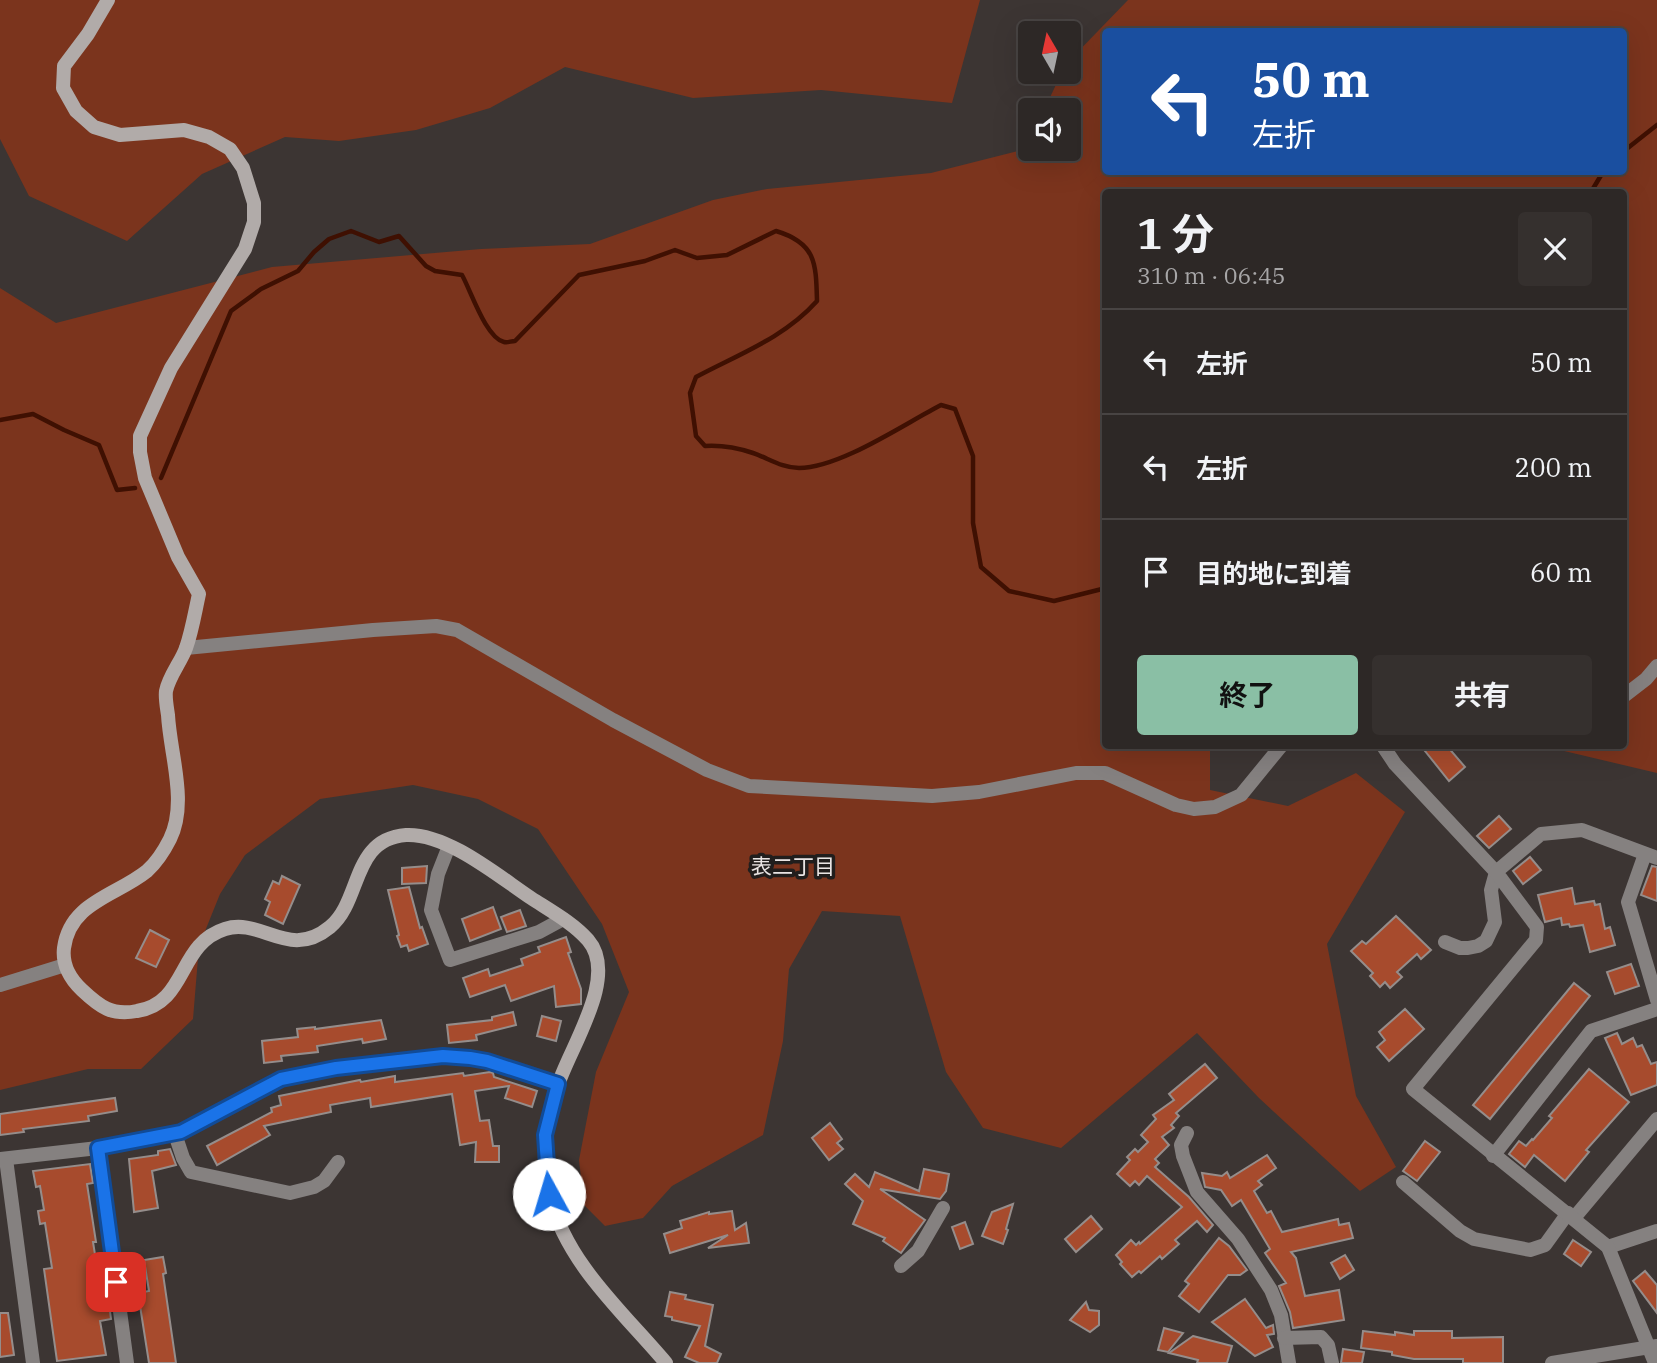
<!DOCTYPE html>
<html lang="ja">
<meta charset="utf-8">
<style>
:root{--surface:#2d2826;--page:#35302e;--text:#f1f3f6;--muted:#a7a6a7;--line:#484443;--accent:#8abfa5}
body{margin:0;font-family:"IBM Plex Serif","Noto Sans JP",serif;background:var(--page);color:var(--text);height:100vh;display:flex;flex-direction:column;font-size:26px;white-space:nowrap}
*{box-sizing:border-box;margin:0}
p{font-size:23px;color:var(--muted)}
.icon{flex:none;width:38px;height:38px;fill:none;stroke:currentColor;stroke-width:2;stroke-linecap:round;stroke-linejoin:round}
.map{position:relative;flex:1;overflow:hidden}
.side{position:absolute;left:1102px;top:189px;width:525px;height:560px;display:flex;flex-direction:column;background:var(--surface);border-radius:7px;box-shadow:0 7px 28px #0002,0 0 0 2px var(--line)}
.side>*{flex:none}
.hud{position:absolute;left:1102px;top:28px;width:525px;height:147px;border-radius:7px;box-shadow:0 7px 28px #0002,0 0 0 2px var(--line);background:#1a4fa0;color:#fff;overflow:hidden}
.needle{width:46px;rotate:351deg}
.fabs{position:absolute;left:1018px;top:21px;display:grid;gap:14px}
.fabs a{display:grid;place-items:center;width:63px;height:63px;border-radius:7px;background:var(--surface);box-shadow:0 7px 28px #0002,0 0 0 2px var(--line);font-size:35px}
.pin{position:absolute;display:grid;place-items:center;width:60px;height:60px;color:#fff;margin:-30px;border-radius:14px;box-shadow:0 4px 10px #0006}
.me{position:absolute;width:77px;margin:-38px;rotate:354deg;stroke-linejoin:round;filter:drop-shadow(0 0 5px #0008)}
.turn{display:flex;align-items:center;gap:24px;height:147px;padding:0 35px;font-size:32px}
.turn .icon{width:91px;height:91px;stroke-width:2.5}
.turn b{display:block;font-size:49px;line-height:60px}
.round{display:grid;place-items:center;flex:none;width:74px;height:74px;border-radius:7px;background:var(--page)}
.summary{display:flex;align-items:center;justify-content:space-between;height:119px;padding:0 35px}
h1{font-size:42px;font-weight:700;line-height:52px}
.button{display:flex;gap:14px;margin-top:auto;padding:14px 35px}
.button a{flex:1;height:80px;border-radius:7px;background:var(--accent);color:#111;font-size:28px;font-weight:700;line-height:80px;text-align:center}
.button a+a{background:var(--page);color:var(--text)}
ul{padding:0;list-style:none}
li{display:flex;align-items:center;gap:21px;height:105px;padding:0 35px;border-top:2px solid var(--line)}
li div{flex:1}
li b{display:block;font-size:26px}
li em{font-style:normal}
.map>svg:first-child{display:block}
</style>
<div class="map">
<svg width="1657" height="1363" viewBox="0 0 1657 1363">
<rect width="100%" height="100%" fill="#3c3533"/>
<g fill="#7b341d" fill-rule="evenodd">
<polygon points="0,0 980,0 952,103 821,90 693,98 565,67 490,108 416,130 339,141 285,137 202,174 127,241 29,196 0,139"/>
<path d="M1128 0H1657V773L1543 746H1624V192H1106V746H1210V790L1288 806 1356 773 1405 812 1327 944 1356 1096 1396 1167 1360 1191 1259 1098 1197 1033 1061 1148 983 1128 946 1072 900 916 822 911 789 969 783 1041 763 1135 672 1186 643 1218 605 1226 584 1205 579 1160 596 1072 629 992 602 924 538 829 478 799 413 785 320 799 245 855 220 894 199 946 193 1019 141 1069H88L0 1090V288L56 323 272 267 481 249 590 244 713 200 767 189 931 173 1026 149 1031 139V149H1069V110H1044L1062 72H1069V61ZM1106 32H1624V172H1106Z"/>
</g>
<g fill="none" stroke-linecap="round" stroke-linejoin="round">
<g stroke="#3f1002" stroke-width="4.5">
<polyline points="1624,151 1657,125"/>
<polyline points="1591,192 1603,172"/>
<polyline points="0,420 33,414 64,430 99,445 117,490 135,488"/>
<path d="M161 478 231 311 261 289 298 271 314 252 329 239 351 231 379 242 399 236 426 266 435 271 462 275C471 291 486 338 504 342 508 343 511 341 515 341L579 275 645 261 675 250 697 258 727 255 776 231C816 243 816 263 817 301 784 338 739 354 696 377L690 393 696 436 705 446C721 445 738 448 753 453 768 458 782 468 799 468 840 468 904 424 941 405L955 409 973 456V523L981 567 1009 591 1054 601 1106 588"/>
</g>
</g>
<g fill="#a74b2d" stroke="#958d8b" stroke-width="2">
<polygon points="1421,746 1447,746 1465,767 1449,781"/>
<polygon points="1499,816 1511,829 1489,848 1477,836"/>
<polygon points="1530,857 1541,870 1523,884 1513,871"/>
<polygon points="427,866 426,883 402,884 402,868"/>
<polygon points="1652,866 1657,867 1657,901 1641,895"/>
<polygon points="282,876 300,885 283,924 265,915 270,902 265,899 273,881 279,884"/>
<polygon points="409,887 420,928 422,927 428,944 409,951 407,945 401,947 397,936 399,935 388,890"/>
<polygon points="1572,888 1575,904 1594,901 1595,905 1600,904 1605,929 1610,927 1615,945 1590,952 1583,925 1570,927 1569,924 1562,925 1561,918 1545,922 1538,895"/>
<polygon points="493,907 501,929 470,941 462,919"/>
<polygon points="520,910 526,926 507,932 501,917"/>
<polygon points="1396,916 1431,950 1421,959 1417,954 1397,972 1402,977 1390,988 1385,982 1380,987 1370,976 1373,973 1351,951 1362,941 1366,944"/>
<polygon points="150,930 169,940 156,967 136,958"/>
<polygon points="566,937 571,952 568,953 581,989 581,1004 556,1007 554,986 511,1001 505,985 470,997 463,978 488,969 490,976 523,965 521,959 540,952 538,947"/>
<polygon points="1631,964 1639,986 1615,994 1607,972"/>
<polygon points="1574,983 1590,996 1490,1119 1473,1105"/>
<polygon points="1405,1009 1424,1029 1389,1061 1377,1047 1385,1040 1379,1032"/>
<polygon points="513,1012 516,1025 476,1035 477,1040 449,1043 447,1025 492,1020 492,1017"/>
<polygon points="542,1016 561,1021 556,1041 537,1036"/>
<polygon points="381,1020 386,1039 363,1043 362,1039 317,1046 318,1052 281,1056 282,1061 264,1063 262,1041 298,1037 297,1029 315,1027 315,1029"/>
<polygon points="1617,1033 1622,1044 1633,1038 1637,1047 1642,1045 1651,1064 1657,1062 1657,1085 1631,1095 1605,1038"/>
<polygon points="1205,1064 1217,1078 1176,1113 1179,1116 1171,1125 1174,1128 1162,1137 1169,1145 1155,1159 1159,1163 1155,1167 1189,1197 1213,1225 1207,1232 1197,1221 1175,1240 1179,1244 1162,1259 1160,1256 1141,1273 1139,1271 1132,1277 1120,1264 1122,1262 1116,1255 1131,1240 1136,1245 1139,1242 1140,1244 1182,1207 1147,1176 1139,1185 1135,1181 1130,1186 1117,1174 1130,1160 1127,1157 1135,1149 1138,1152 1148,1142 1141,1135 1156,1119 1153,1115 1174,1100 1169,1094"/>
<polygon points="1589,1069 1629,1102 1586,1150 1589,1152 1565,1181 1534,1155 1525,1167 1509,1154 1519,1141 1526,1146 1532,1139 1533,1140 1552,1118 1549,1116"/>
<polygon points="490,1072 493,1073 494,1077 537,1091 532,1107 505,1098 509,1086 475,1091 480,1121 489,1120 493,1146 499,1146 499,1162 475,1162 476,1142 460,1145 452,1094 371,1107 370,1098 330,1105 331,1112 264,1126 270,1135 217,1165 207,1146 272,1112 271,1108 281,1105 279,1096 360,1080 361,1082 395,1076 395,1082 463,1073 464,1076"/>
<polygon points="115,1098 117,1111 88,1116 89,1121 23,1129 24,1132 0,1135 0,1114"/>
<polygon points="830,1123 842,1139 837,1143 843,1149 829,1160 812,1138"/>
<polygon points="1425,1141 1440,1152 1417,1181 1403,1171"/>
<polygon points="170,1149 176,1165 152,1171 158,1208 134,1212 129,1159 158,1155 158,1151"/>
<polygon points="1267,1155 1276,1168 1258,1181 1262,1185 1254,1191 1267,1213 1271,1211 1282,1232 1338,1219 1339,1225 1349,1223 1353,1238 1291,1252 1296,1258 1305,1296 1339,1290 1344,1320 1293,1328 1290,1312 1279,1286 1286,1283 1265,1253 1270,1249 1241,1200 1232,1206 1221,1190 1205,1187 1202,1173 1222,1176 1227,1172 1230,1178"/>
<polygon points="90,1164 93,1183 87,1184 96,1242 93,1242 97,1267 104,1266 111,1319 100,1321 106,1355 57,1361 44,1269 52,1268 45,1223 40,1224 38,1211 44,1210 40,1186 36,1187 33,1171"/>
<polygon points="924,1169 949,1174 946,1191 940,1199 880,1189 925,1220 901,1253 883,1241 885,1238 853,1224 863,1201 845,1184 855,1174 869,1187 875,1172 919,1191"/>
<polygon points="1013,1204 1006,1229 1008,1230 1003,1244 982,1236 992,1212"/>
<polygon points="732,1211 735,1230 746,1223 749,1243 708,1248 728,1235 670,1253 664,1234 682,1228 680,1221 709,1212 709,1214"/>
<polygon points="1091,1216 1102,1229 1076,1252 1065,1239"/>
<polygon points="965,1222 973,1244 960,1249 952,1227"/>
<polygon points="1219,1238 1229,1246 1247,1270 1240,1275 1228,1275 1199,1312 1179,1296 1189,1284 1185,1281"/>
<polygon points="1573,1240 1591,1252 1581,1266 1564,1254"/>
<polygon points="1345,1255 1354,1270 1340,1279 1331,1263"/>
<polygon points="163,1257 166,1273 163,1274 176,1363 149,1363 138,1293 149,1291 144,1260"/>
<polygon points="1645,1271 1657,1285 1657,1313 1633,1281"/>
<polygon points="670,1292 686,1295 685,1299 713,1305 705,1346 721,1354 717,1363 699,1363 685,1357 700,1326 672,1320 672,1317 665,1316"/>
<polygon points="1245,1299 1266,1328 1273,1325 1274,1334 1267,1335 1273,1347 1255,1356 1212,1322"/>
<polygon points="1086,1302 1089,1310 1099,1311 1099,1325 1090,1332 1070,1320"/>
<polygon points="0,1313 8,1313 14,1355 0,1357"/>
<polygon points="1164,1328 1183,1333 1168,1352 1158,1350"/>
<polygon points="1363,1331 1395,1335 1395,1332 1414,1335 1414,1331 1452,1331 1452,1338 1503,1337 1503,1363 1463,1363 1463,1359 1414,1359 1392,1355 1392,1352 1361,1348"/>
<polygon points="1193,1336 1232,1346 1227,1363 1197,1363 1198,1360 1169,1353"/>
<polygon points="1343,1349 1364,1352 1362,1363 1341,1363"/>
</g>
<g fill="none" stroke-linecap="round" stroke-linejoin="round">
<g stroke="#858180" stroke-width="14">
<polyline points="186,648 373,630 436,626 457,630 613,720 707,770 749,786 932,796 979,792 1076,773 1105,773 1176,805 1194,809 1215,807 1241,795 1281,746"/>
<polyline points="1624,696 1646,679 1657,666"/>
<polyline points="1383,746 1395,764 1496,872 1491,890 1495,922 1486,941 1478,946 1468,948 1460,948 1445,942"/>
<polyline points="449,846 438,874 431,910 450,960 539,932 563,919"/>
<polyline points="1645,854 1628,902 1657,1000"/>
<polyline points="0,985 65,965"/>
<polyline points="1187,1133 1181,1145 1183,1156 1197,1192 1238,1239 1271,1290 1281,1315 1289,1363"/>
<polyline points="175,1134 183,1158 191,1172 290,1193 314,1187 324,1181 338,1162"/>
<polyline points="98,1148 127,1363"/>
<polyline points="1493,1156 1591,1031 1657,1009"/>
<polyline points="0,1159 98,1148 181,1132 281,1079 336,1068 443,1057 470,1058 487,1061 558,1084"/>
<polyline points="6,1159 33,1363"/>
<polyline points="1403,1182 1460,1231 1474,1239 1530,1250 1545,1245 1568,1213"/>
<polyline points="1574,1218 1657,1119"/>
<polyline points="1608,1247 1657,1231"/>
<polyline points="901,1266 918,1251 943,1208"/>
<polyline points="1284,1338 1321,1337 1328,1345 1332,1363"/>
<polyline points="1552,1363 1657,1346"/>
<polyline points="1655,1363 1608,1247 1413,1089 1536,940 1537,927 1496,872 1541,834 1582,830 1657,858"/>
</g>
<path stroke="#b1aba9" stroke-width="14" d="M108 0 88 34 64 66 63 88 76 111 94 127 120 135 184 130 209 137 230 149 243 168 254 203V222L245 249 171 368 140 436V452L145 478 178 557 199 594C195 612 192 631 186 648 181 662 169 676 166 691 165 698 167 708 168 715 170 754 188 802 170 839 164 851 157 862 147 871 116 896 70 902 64 948 62 964 70 979 82 990 100 1007 112 1016 137 1011 188 1003 177 944 225 929 261 917 289 961 330 927 362 901 351 839 406 835 447 833 498 876 531 898 551 911 573 923 588 940 620 977 568 1050 557 1088 546 1124 540 1160 550 1197 567 1264 623 1312 666 1363"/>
</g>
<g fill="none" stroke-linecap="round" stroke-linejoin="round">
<defs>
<polyline id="route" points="116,1282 98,1148 181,1132 281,1079 336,1068 443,1056 470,1058 487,1061 558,1084 545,1135 549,1194"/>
</defs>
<use href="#route" stroke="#114b97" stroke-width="18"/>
<use href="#route" stroke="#1a73e8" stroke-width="12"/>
</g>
<g text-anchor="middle" stroke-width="7" stroke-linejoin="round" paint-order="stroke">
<g font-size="21" fill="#e9e4e3" stroke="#211e1d">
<text x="793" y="874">表二丁目</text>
</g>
</g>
</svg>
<div class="fabs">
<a><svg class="needle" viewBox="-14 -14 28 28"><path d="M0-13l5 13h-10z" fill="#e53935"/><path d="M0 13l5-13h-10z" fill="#a7a6a7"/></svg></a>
<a><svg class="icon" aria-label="sound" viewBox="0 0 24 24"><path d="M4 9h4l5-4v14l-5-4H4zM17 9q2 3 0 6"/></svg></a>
</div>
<div class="pin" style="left:116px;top:1282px;background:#d93025"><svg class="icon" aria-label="arrive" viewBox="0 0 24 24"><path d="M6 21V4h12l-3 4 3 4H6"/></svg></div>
<svg class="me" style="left:549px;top:1194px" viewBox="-20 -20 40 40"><circle r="19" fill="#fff"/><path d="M0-13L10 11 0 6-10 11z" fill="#1a73e8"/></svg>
<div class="hud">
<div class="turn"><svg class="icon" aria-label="left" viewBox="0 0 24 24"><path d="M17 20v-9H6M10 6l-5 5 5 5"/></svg><div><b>50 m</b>左折</div></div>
</div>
<section class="side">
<div class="summary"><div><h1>1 分</h1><p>310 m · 06:45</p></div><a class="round"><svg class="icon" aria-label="close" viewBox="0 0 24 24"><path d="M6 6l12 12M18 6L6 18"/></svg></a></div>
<ul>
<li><svg class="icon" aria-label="left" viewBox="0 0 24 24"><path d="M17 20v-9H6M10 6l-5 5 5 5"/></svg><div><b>左折</b></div><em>50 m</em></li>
<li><svg class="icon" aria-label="left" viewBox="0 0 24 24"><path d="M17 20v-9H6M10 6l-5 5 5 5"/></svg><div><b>左折</b></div><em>200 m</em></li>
<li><svg class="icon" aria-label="arrive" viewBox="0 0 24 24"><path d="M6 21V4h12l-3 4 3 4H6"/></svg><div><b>目的地に到着</b></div><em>60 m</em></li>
</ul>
<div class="button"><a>終了</a><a>共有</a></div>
</section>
</div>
